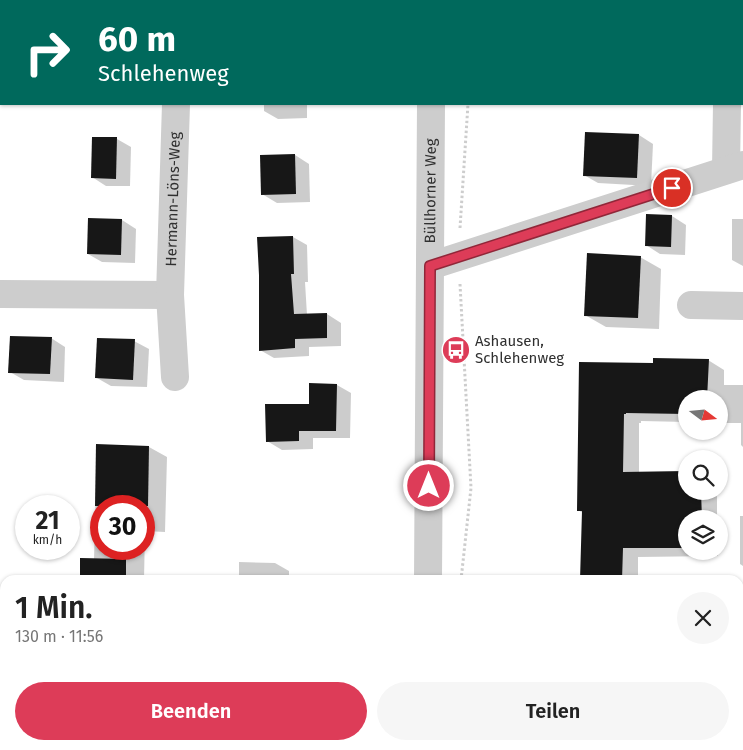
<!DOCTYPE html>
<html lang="de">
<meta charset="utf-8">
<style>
:root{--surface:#fff;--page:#f6f6f6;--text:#222;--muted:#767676;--accent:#dd3c58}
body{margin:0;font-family:"Fira Sans",sans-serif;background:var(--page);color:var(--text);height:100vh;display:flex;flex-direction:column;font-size:19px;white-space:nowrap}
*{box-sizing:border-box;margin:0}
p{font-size:16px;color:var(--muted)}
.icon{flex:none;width:28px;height:28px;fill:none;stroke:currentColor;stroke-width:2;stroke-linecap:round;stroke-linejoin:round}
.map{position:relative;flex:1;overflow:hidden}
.drawer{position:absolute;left:0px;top:575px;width:744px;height:175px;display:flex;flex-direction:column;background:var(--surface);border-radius:15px 15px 0 0;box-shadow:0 1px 4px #0004}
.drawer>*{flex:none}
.guide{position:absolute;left:0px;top:0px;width:744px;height:105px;box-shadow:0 1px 4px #0004;background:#00695c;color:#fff;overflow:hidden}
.needle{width:32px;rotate:106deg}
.fabs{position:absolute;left:678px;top:390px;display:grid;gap:10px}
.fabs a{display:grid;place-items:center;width:50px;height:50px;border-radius:50%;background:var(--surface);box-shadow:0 1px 4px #0004;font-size:25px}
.speed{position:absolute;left:15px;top:495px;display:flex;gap:10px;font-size:25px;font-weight:700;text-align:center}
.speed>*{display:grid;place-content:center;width:65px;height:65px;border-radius:50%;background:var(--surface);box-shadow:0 1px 4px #0004;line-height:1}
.speed small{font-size:12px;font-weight:400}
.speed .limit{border:8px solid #d22;background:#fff;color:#111}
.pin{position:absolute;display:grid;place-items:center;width:42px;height:42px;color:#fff;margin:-21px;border:2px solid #fff;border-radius:50%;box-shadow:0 1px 5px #0007}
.me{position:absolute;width:55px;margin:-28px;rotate:0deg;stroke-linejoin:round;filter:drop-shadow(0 0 4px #0008)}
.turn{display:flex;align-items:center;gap:18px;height:105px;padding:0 15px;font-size:22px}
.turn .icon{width:65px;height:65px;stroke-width:2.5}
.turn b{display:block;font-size:35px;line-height:42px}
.round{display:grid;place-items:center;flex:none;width:52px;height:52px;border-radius:26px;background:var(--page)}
.head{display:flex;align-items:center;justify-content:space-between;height:85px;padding:0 15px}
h1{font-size:30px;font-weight:600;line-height:38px}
.action{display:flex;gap:10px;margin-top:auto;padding:10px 15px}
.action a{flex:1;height:58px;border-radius:30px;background:var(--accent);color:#fff;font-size:20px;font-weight:600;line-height:58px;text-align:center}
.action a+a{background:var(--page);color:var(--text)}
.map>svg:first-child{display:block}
</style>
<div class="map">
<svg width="743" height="750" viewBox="0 0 743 750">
<rect width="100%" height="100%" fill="#fff"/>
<g fill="#0003" fill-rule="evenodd">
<polygon points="106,0 148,0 106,1"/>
<rect x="260" y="0" width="46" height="1"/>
<polygon points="635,0 688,0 688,1 636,1"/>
<polygon points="264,104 307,104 307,118 278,119 264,111"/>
<polygon points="639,135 653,144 651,186 598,183 584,175"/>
<polygon points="117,139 131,147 130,186 106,186 92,177"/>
<polygon points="295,155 309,164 310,202 277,203 262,194"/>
<polygon points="672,216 686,225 685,255 660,254 646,245"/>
<polygon points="732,219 743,219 743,266 732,260"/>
<polygon points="122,220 136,229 135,263 102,262 88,254"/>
<polygon points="293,237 307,245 308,282 305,282 307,315 327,314 341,323 341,346 309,347 309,356 274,358 260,350"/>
<polygon points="640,257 661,269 659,329 606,327 585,315"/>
<polygon points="51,338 65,347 64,382 24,380 10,372"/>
<polygon points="134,341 149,349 147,387 111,386 97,378"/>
<polygon points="708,360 724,370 724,385 743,385 743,447 741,445 741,423 719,423 719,399 686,399 686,422 641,421 641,423 639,423 639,473 686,472 686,491 717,491 717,519 686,519 686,551 718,551 718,556 638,557 638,580 582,580 583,513 578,510 581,363 654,364"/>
<polygon points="310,385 337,385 351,393 350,438 313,438 313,449 282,450 267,441 311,405"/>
<path d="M97 445 149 447 167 457 165 532 145 531 144 580H81L94 560ZM101 506H144V549H101Z"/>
<polygon points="740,516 743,516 743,566 740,564"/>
<polygon points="239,562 275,563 289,571 289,580 239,580"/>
<polygon points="739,692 743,692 743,743 739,740"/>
<polygon points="48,745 113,745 113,747"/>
<polygon points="344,745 401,745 401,750 352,750"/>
<rect x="575" y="745" width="70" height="5"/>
</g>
<g fill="#171717">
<polygon points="585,132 639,134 637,178 583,176"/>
<polygon points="92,137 117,137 116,179 91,178"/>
<polygon points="295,154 296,194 261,195 260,155"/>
<polygon points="646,214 672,215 671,247 645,246"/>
<polygon points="88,218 122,219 121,255 87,254"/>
<polygon points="293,236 294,274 291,274 294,314 327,313 327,338 295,339 295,348 259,351 259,275 257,237"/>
<polygon points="587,253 641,256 638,318 584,316"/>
<polygon points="10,336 52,337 50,374 8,373"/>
<polygon points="97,338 135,339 133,380 95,378"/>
<polygon points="653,358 709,359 707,399 686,399 686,414 626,413 626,414 624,414 623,472 686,471 686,491 701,491 702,519 686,519 686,548 623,548 622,580 580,580 582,511 577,511 579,362 653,363"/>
<polygon points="309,383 337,384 336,431 299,431 299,441 266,442 265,404 309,404"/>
<polygon points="96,444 149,446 148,506 95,506"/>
<polygon points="80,558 126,559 126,580 80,580"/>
</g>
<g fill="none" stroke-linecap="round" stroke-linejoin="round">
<g stroke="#cdcdcd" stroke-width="3" stroke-dasharray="2.5 2.5" stroke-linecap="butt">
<polyline points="475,0 475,1"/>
<polyline points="460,228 468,104"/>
<polyline points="460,284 471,488 461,580"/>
<polyline points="459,750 460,745"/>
</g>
<g stroke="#cdcdcd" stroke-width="28">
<polyline points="179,1 179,0"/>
<polyline points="432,1 432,0"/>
<polyline points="728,1 728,0"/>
<polyline points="726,170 727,104"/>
<polyline points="430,266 743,165"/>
<polyline points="0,294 170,295"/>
<polyline points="691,305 743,306"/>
<path id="s1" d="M175 377 170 295 176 104"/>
<path id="s2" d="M428 580 431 104"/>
<polyline points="739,612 743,612"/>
<polyline points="133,745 133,750"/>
<polyline points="427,750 427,745"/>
</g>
</g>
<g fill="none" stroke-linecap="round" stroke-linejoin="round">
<defs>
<polyline id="route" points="429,486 430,266 672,188"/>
</defs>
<use href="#route" stroke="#902739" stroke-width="12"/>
<use href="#route" stroke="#dd3c58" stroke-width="9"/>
</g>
<defs>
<symbol id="bus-disc" viewBox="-11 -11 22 22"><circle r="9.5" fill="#dd3c58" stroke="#fff"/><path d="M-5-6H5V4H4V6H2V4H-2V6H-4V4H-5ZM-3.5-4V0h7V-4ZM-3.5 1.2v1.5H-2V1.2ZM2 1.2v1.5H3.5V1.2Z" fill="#fff"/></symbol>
</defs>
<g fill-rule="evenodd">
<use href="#bus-disc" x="440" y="334" width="32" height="32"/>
</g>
<g text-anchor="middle" stroke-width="5" stroke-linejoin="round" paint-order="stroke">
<g font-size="15" fill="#303030" stroke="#fff">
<text dy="5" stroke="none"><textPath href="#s2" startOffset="389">Büllhorner Weg</textPath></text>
<text dy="5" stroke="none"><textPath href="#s1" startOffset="178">Hermann-Löns-Weg</textPath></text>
</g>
<g font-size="15" fill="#303030" stroke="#fff" text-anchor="start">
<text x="475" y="346">Ashausen,<tspan x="475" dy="17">Schlehenweg</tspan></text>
</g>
</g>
</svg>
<div class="fabs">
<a><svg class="needle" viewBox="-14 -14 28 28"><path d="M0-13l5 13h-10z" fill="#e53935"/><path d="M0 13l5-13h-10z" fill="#767676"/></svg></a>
<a><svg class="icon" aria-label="search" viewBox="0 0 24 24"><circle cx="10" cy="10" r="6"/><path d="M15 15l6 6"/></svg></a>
<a><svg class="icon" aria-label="layers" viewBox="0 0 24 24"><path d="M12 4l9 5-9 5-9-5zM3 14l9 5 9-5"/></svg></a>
</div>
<div class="speed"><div>21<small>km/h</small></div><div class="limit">30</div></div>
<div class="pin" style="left:672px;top:188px;background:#d93025"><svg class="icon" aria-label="arrive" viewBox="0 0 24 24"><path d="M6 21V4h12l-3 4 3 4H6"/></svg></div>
<svg class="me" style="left:429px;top:486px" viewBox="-20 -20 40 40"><circle r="17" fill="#dd3c58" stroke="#fff" stroke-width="3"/><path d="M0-11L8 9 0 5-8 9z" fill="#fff"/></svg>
<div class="guide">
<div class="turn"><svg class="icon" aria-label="right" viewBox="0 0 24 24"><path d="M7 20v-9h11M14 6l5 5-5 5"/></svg><div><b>60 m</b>Schlehenweg</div></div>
</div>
<section class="drawer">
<div class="head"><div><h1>1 Min.</h1><p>130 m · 11:56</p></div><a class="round"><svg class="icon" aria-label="close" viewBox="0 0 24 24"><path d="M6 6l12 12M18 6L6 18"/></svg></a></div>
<div class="action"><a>Beenden</a><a>Teilen</a></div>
</section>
</div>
